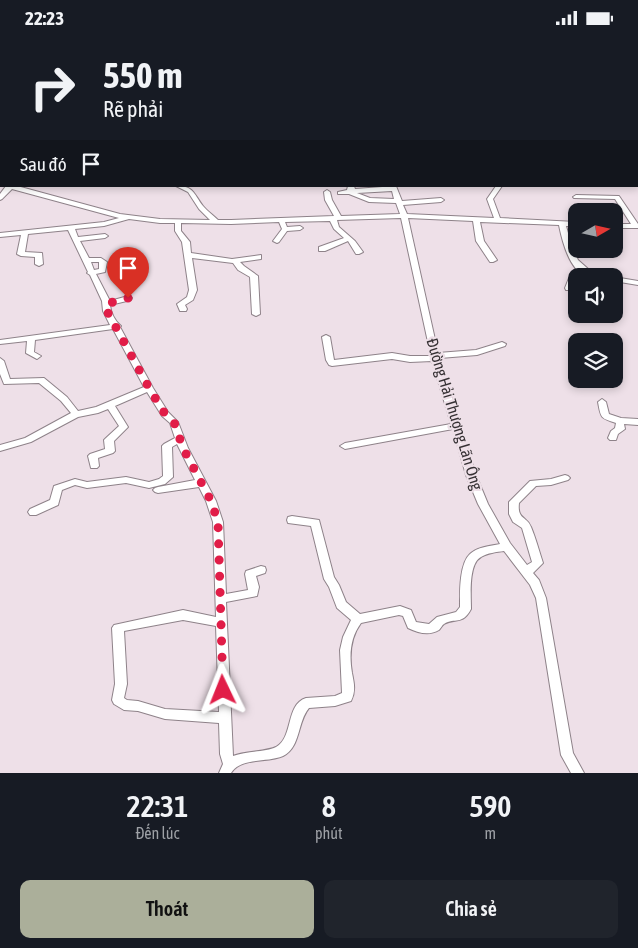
<!DOCTYPE html>
<html lang="vi">
<meta charset="utf-8">
<style>
:root{--surface:#171b24;--page:#20242c;--text:#f1f3f6;--muted:#9ea1a6;--accent:#abaf9a}
body{margin:0;font-family:"Asap Condensed",sans-serif;background:var(--page);color:var(--text);height:100vh;display:flex;flex-direction:column;font-size:19px;white-space:nowrap}
*{box-sizing:border-box;margin:0}
p{font-size:16px;color:var(--muted)}
.icon{flex:none;width:28px;height:28px;fill:none;stroke:currentColor;stroke-width:2;stroke-linecap:round;stroke-linejoin:round}
.map{position:relative;height:738px;overflow:hidden}
.details{display:flex;flex-direction:column;background:var(--surface);flex:1}
.details>*{flex:none}
.banner{position:absolute;left:0px;top:0px;width:639px;height:152px;box-shadow:0 2px 8px #0003;background:#171b24;color:var(--text);overflow:hidden}
.needle{width:32px;rotate:81deg}
.buttons{position:absolute;left:568px;top:168px;display:grid;gap:10px}
.buttons a{display:grid;place-items:center;width:55px;height:55px;border-radius:10px;background:var(--surface);box-shadow:0 2px 8px #0003;font-size:25px}
.pin{position:absolute;display:grid;place-items:center;width:42px;height:42px;color:#fff;margin:-51px -21px;border-radius:50% 50% 50% 0;rotate:-45deg;box-shadow:0 0 5px #0007}
.pin .icon{rotate:45deg}
.me{position:absolute;width:55px;margin:-28px;rotate:358deg;stroke-linejoin:round;filter:drop-shadow(0 0 4px #0008)}
.turn{display:flex;align-items:center;gap:18px;height:105px;padding:0 20px;font-size:22px}
.turn .icon{width:65px;height:65px;stroke-width:2.5}
.turn b{display:block;font-size:35px;line-height:42px}
.then{display:flex;align-items:center;height:48px;padding:0 20px;background:#0003;gap:10px;font-size:19px}
.eta{display:flex;justify-content:space-evenly;align-items:center;height:85px;text-align:center}
.eta b{font-size:30px;font-weight:600;line-height:35px}
.action{display:flex;gap:10px;margin-top:auto;padding:10px 20px}
.action a{flex:1;height:58px;border-radius:10px;background:var(--accent);color:#111;font-size:20px;font-weight:600;line-height:58px;text-align:center}
.action a+a{background:var(--page);color:var(--text)}
.status{display:flex;justify-content:space-between;align-items:center;height:35px;padding:0 25px;background:var(--surface);direction:ltr}
.status svg{height:14px;fill:currentColor}
.map>svg:first-child{display:block}
</style>
<div class="status"><b>22:23</b><svg viewBox="0 0 49 12"><path d="M0 12V9h3v3zM5 12V6h3v6zM10 12V3h3v9zM15 12V0h3v12zM26 1h20v11H26zM47 4h2v5h-2z"/></svg></div>
<div class="map">
<svg width="638" height="738" viewBox="0 0 638 738">
<rect width="100%" height="100%" fill="#eee0e8"/>
<g fill="none" stroke-linecap="round" stroke-linejoin="round">
<rect fill="#a6a2e1" fill-rule="evenodd" x="26" y="0" width="6" height="1"/>
<defs>
<g id="minor">
<rect x="87" y="0" width="4" height="1"/>
<rect x="469" y="0" width="4" height="1"/>
<rect x="0" y="141" width="1" height="5"/>
<path d="M6 151H17L120 179 160 184 210 185 199 174 188 157 176 151C194 151 193 158 203 171 207 176 213 180 218 185H231L334 181 325 165 324 157 327 155 330 157 332 165 341 181 400 179 396 168 369 167 349 159H338V157L347 155 348 151H354L355 154 396 151 402 166 441 163 444 165 441 167 403 170 407 179 494 183 487 164 496 151H502L493 164 500 183 576 187V191H566L572 212 578 225 596 241C593 241 590 242 587 241 570 237 562 205 559 190L480 187 484 206 497 225 493 227H490L476 206 473 186 408 183 438 318 476 315 502 307 506 309 505 311 477 320 440 323 476 440 488 469 510 508 527 530 532 527 522 493 513 487 509 479V467L530 446 551 444 565 440 568 441 570 443 568 445 551 450 536 451 519 468C517 485 527 481 531 492 536 504 539 516 543 528L533 538 539 545 546 563 573 718 584 738H571L561 720 536 563 530 550 504 516C497 517 487 518 481 522 468 529 471 561 471 574 462 591 455 582 444 589 442 590 441 593 439 595 429 601 418 598 408 593L403 581 399 580 361 588C350 603 349 620 352 638 354 648 356 656 351 666L335 671 309 673C297 687 301 712 283 721 267 728 241 722 231 738H219L223 729 220 719 219 688 165 684 138 676 124 675 114 669 112 665 115 649 112 593 114 590 183 575 216 582 213 487 206 466 199 452 158 458 155 457 153 455 155 453 158 452 195 445 177 409 172 412 173 442 165 449 149 453 126 448 87 453 75 450 62 455 58 470 36 480H30L28 477 30 474 50 465 54 451 75 444 87 447 126 442 149 447 159 444 163 441 162 411 164 409 175 403 170 388 162 381 147 357 115 371 128 392 114 406 115 416 113 418 98 423 99 431 97 433H91L88 421 90 419 105 414 104 405 106 403 119 391 108 374 98 378 78 382 31 407 0 416V410L25 403 71 378 61 366 39 348 4 349 0 339V323L4 326 10 344 44 343 67 362 78 376 96 372 144 352 113 294 35 305 34 317 41 321 37 324 26 318 27 306 0 309V305L110 290 103 276 102 266 90 240 87 238 88 237 68 195 28 199 25 217 42 218 43 229 39 231 35 229V222L21 221 17 219 21 200 0 202V198L104 187 119 183 12 154 2 164 0 165V159ZM392 156 394 164 370 163 357 158ZM401 183 431 321H410L392 318 334 325 330 302 326 300 322 302 326 325 329 330 332 331 392 324 410 327 432 326 451 389 345 408 340 411 345 414 453 394 466 440 478 469 500 509C490 511 477 512 470 519 459 529 460 559 460 572L456 577 437 582 429 589 416 587 411 575 400 571 360 579 346 567 339 550 334 542 319 485 292 481 288 482 287 485 288 488 311 491 324 544 329 552 337 573 351 585 343 602 340 615 342 658 335 661 306 663C285 670 294 702 276 712 266 717 246 716 233 721L226 567 257 561 259 552 256 541 265 538 266 535 265 532 261 531 246 536 245 539 248 555 226 559 223 487 216 466 188 413 178 387 168 377 153 353 120 292 121 291C115 286 111 278 110 270L131 265 132 263 128 261 110 266 96 239 105 237 107 227 101 223H89L80 206 105 203 108 201 105 199 78 202 75 194 104 191 129 184 160 188H175V196L182 207 189 255 187 262 177 269 180 276H186L187 274 185 270 193 265 197 255 192 223 233 228 238 235 250 242 252 279 256 281 260 279 258 241 244 231 240 227 261 224V220L232 224 191 218 190 207 181 196V188L231 189 279 187 282 194 273 206 277 208 279 207 287 196 300 195 303 193 300 191 287 192 285 187 330 186 334 194 344 203 319 212V216H325L348 206 356 219H359L363 217 355 206 339 192 337 185ZM91 227H99V234L94 235ZM183 585 216 591 219 677 165 674 138 666 127 665 124 663 127 649 124 596Z"/>
<polygon points="576,160 619,161 638,189 638,193 614,193 614,189 631,189 615,164 574,163 573,162"/>
<polygon points="576,242 576,246 572,255 566,255 565,253 569,243"/>
<polygon points="614,242 638,246 638,250 614,246"/>
<path d="M602 364 606 367 609 379 621 383 638 384V390L624 389 625 394 618 399 616 405H610L608 403 611 396 615 393 616 388C600 383 601 383 598 367Z"/>
</g>
</defs>
<use href="#minor" stroke="#8e8289" stroke-width="2"/>
<use href="#minor" fill="#fff" fill-rule="evenodd"/>
</g>
<g fill="none" stroke-linecap="round" stroke-linejoin="round">
<polyline stroke="#e11d48" stroke-width="9" stroke-dasharray="0 16.2" points="128,263 106,269 107,276 149,353 165,379 174,387 183,413 211,466 218,487 223,655"/>
</g>
<g text-anchor="middle" stroke-width="4.5" stroke-linejoin="round" paint-order="stroke">
<g font-size="16" fill="#363134" stroke="#eee0e8">
<text transform="translate(455 379) rotate(73)" y="6">Đường Hải Thượng Lãn Ông</text>
</g>
</g>
</svg>
<div class="buttons">
<a><svg class="needle" viewBox="-14 -14 28 28"><path d="M0-13l5 13h-10z" fill="#e53935"/><path d="M0 13l5-13h-10z" fill="#9ea1a6"/></svg></a>
<a><svg class="icon" aria-label="sound" viewBox="0 0 24 24"><path d="M4 9h4l5-4v14l-5-4H4zM17 9q2 3 0 6"/></svg></a>
<a><svg class="icon" aria-label="layers" viewBox="0 0 24 24"><path d="M12 4l9 5-9 5-9-5zM3 14l9 5 9-5"/></svg></a>
</div>
<div class="pin" style="left:128px;top:263px;background:#d93025"><svg class="icon" aria-label="arrive" viewBox="0 0 24 24"><path d="M6 21V4h12l-3 4 3 4H6"/></svg></div>
<svg class="me" style="left:223px;top:655px" viewBox="-20 -20 40 40"><path d="M0-17L14 15 0 8-14 15z" fill="#e11d48" stroke="#fff" stroke-width="4"/></svg>
<div class="banner">
<div class="turn"><svg class="icon" aria-label="right" viewBox="0 0 24 24"><path d="M7 20v-9h11M14 6l5 5-5 5"/></svg><div><b>550 m</b>Rẽ phải</div></div>
<div class="then">Sau đó<svg class="icon" aria-label="arrive" viewBox="0 0 24 24"><path d="M6 21V4h12l-3 4 3 4H6"/></svg></div>
</div>
</div>
<section class="details">
<div class="eta">
<div><b>22:31</b><p>Đến lúc</p></div>
<div><b>8</b><p>phút</p></div>
<div><b>590</b><p>m</p></div>
</div>
<div class="action"><a>Thoát</a><a>Chia sẻ</a></div>
</section>
